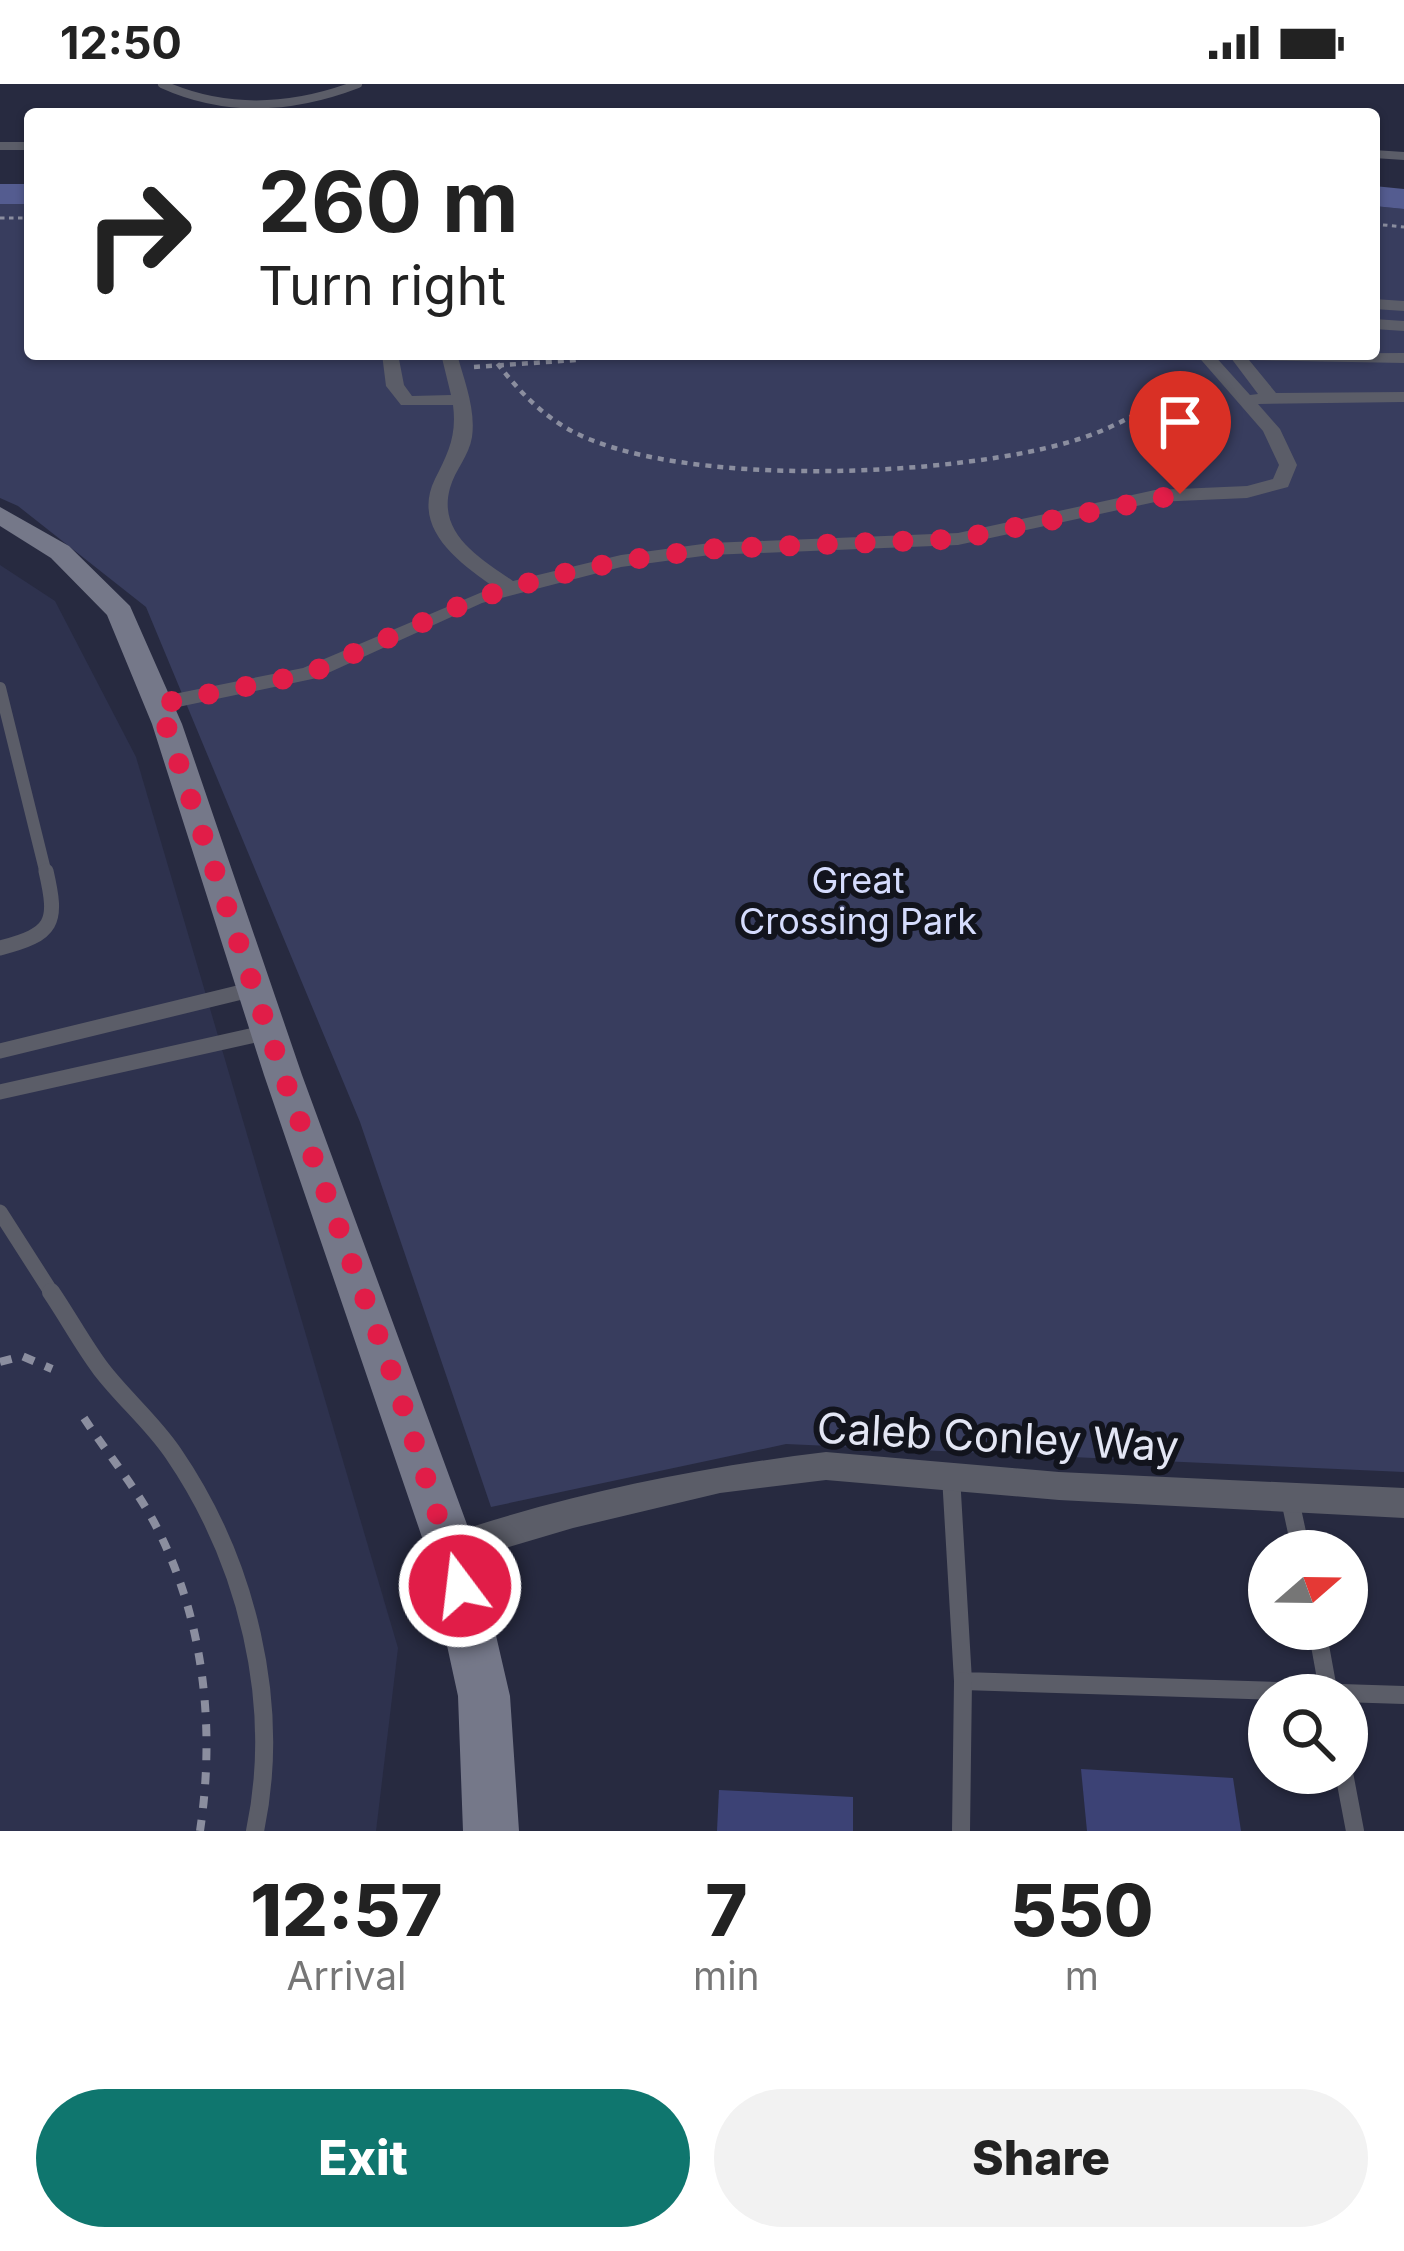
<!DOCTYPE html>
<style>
:root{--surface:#fff;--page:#f2f2f2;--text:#222;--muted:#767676;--accent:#0f766e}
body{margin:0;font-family:Inter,sans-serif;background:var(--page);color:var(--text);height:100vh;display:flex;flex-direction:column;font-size:45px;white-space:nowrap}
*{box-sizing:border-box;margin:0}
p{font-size:39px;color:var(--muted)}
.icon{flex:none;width:66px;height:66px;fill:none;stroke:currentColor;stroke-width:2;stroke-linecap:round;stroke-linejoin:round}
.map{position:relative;height:1747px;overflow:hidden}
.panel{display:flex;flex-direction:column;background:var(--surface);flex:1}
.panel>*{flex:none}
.guide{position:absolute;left:24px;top:24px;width:1356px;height:252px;border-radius:12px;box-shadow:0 3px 9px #0004;background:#fff;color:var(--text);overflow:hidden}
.needle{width:78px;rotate:70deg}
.buttons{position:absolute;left:1248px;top:1446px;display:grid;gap:24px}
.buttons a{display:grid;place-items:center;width:120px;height:120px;border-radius:50%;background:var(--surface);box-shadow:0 3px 9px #0004;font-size:60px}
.pin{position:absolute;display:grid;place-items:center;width:102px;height:102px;color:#fff;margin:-123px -51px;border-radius:50% 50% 50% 0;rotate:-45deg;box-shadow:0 0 12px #0007}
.pin .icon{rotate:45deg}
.me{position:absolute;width:132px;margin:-66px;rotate:345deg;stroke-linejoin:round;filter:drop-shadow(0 0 9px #0008)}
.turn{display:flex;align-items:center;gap:42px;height:252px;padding:0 36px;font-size:54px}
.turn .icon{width:156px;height:156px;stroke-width:2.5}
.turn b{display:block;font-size:84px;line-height:102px}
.eta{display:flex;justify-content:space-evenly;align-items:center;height:204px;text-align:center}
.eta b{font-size:72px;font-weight:800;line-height:84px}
.cta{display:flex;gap:24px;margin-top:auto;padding:24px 36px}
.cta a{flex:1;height:138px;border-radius:72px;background:var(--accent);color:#fff;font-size:48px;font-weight:800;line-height:138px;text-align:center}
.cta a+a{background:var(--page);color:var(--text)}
.status{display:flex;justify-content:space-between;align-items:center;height:84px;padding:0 60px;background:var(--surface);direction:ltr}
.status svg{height:33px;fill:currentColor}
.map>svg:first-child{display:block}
</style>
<div class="status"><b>12:50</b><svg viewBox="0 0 49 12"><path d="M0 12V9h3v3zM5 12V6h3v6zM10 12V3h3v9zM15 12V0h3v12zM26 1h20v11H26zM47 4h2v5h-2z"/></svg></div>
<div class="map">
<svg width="1404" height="1747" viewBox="0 0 1404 1747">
<rect width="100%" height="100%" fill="#272a40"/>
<polygon fill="#2e324e" points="0,481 55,517 136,673 398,1564 376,1747 0,1747"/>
<polygon fill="#383d5e" points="0,117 30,119 30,270 1374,270 1374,122 1404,125 1404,1388 786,1360 491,1423 360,1038 146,523 18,422 0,414"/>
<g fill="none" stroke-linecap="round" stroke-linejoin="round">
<g fill="#545c90" fill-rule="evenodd">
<rect x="0" y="100" width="30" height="20"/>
<polygon points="1374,102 1404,105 1404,125 1374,122"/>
</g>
</g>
<g fill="#3c4275">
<polygon points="1081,1685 1233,1694 1241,1747 1087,1747"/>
<polygon points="719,1706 853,1713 853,1747 717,1747"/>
</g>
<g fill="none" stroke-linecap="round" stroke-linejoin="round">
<g stroke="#8b8e9f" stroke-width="3" stroke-dasharray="4.5 4.5" stroke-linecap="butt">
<polyline points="0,134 30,134"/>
<polyline points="1374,140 1404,143"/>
</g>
<g stroke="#8b8e9f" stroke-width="4.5" stroke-dasharray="6 6" stroke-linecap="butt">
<path d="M490 270C513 300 535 326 568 345 676 406 963 393 1079 355 1120 342 1156 320 1189 292"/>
<polyline points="474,283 576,276"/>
</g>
<g stroke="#8b8e9f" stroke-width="8" stroke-dasharray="12 12" stroke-linecap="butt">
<polyline points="0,1278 22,1272 52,1285"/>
<path d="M84 1334C109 1372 140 1408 160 1450 205 1542 215 1647 200 1747"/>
</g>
<path stroke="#5b5d68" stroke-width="8" d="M162 0C226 29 293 25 358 0"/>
<polyline stroke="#5b5d68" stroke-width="12" points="0,604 46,790"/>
<g stroke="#5b5d68" stroke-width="15">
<path d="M0 864C54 850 58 839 46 787"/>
<polyline points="0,967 254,905"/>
<polyline points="0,1008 264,949"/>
<polyline points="0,1128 53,1211"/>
</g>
<g stroke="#5b5d68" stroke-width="18">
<path d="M51 1208C68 1233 83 1261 101 1285 124 1315 152 1338 173 1369 247 1477 282 1619 255 1747"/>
<polyline points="951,1392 963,1597 1404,1611"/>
<polyline points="1290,1416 1301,1467"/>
<polyline points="1317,1545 1329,1611"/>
<polyline points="1344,1689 1355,1747"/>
<polyline points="961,1747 963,1597"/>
</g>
<g fill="#5b5d68" fill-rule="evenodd">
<rect x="0" y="58" width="30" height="8"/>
<polygon points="1374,66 1404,68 1404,76 1374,74"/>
<polygon points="1374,215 1404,217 1404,227 1374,225"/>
<polygon points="1374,235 1404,237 1404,247 1374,245"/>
<path d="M1404 269V279L1249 276 1276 309 1404 308V318L1258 320 1280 345 1297 381 1288 403 1247 414 1155 418 958 461 710 471 621 483 482 519 317 594 159 627 148 620 159 613 303 584 494 503C458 478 411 444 435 395 448 369 457 352 453 321H401L386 302 382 270H398L404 301 412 312 451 311 441 270H457C464 296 476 325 472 353 469 372 455 386 450 404 437 450 481 475 513 497L621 471 710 459 958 449 1155 406 1247 402 1273 395 1279 381 1263 347 1196 270H1213L1250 311 1258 310 1228 270Z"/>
<path d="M826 1368 1059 1388 1404 1404V1434L1059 1416 826 1396 720 1409 573 1444 451 1480 438 1476 433 1465 438 1454C564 1411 694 1384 826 1368Z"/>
</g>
<polygon fill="#757889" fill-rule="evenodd" points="0,423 69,462 130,522 182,640 302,991 476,1465 510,1612 519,1747 463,1747 458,1612 426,1465 264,991 152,640 107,531 51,474 0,442"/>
</g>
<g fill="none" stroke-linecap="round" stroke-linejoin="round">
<polyline stroke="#e11d48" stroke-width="21" stroke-dasharray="0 37.8" points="460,1502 396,1300 283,991 159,620 308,590 475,515 548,493 621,477 710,465 958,455 1180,410"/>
</g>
<g text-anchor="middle" stroke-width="12" stroke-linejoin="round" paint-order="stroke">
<g font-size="36" fill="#d5dcfd" stroke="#12141d">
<text x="858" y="809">Great<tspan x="858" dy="41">Crossing Park</tspan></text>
</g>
<g font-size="42" fill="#e3e6f4" stroke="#12141d">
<text transform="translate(998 1353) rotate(3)" y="15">Caleb Conley Way</text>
</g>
</g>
</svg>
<div class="buttons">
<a><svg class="needle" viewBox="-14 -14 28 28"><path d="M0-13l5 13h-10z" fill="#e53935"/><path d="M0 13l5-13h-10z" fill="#767676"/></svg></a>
<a><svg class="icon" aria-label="search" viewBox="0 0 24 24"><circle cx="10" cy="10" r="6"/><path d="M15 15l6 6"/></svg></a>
</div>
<div class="pin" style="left:1180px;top:410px;background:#d93025"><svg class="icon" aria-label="arrive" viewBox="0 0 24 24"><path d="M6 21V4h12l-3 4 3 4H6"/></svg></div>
<svg class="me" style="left:460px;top:1502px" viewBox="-20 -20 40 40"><circle r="17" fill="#e11d48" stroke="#fff" stroke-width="3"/><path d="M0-11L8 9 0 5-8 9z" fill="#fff"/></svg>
<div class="guide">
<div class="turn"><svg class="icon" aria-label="right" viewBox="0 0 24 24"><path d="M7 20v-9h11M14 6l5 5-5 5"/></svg><div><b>260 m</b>Turn right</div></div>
</div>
</div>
<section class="panel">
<div class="eta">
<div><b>12:57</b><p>Arrival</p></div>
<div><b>7</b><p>min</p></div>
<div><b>550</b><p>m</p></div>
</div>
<div class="cta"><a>Exit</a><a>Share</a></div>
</section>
